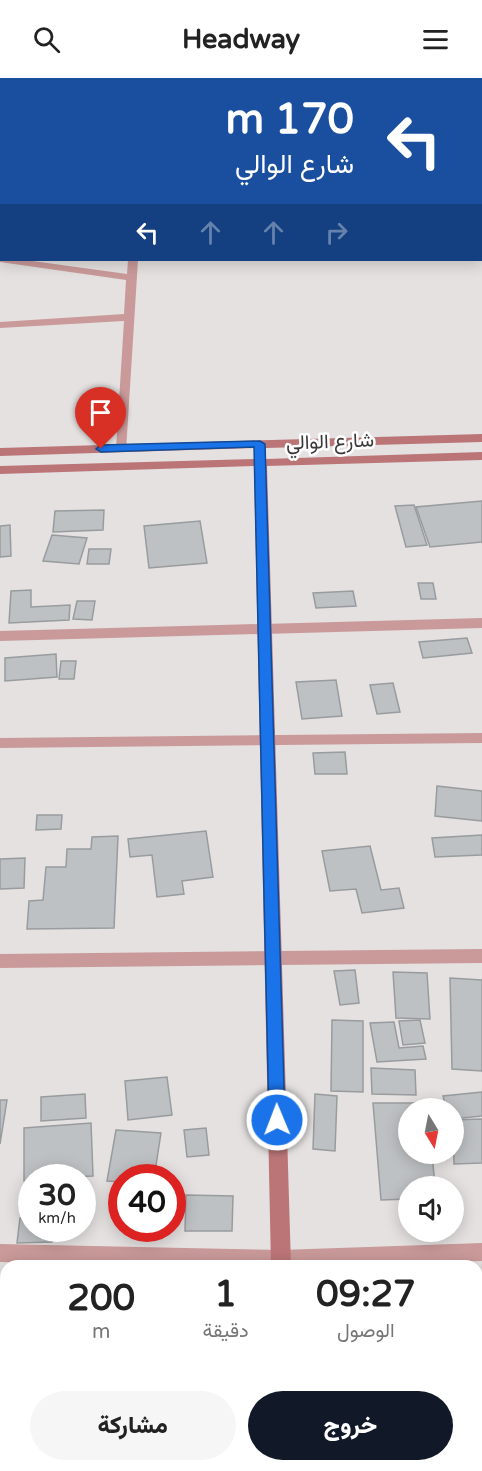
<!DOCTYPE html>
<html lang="ar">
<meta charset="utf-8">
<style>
:root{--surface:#fff;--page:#f6f6f6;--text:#222;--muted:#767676;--accent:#111827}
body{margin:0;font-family:"Varela Round",Vazirmatn,sans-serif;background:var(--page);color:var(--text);direction:rtl;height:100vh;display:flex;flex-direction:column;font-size:22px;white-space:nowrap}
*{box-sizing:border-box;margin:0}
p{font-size:20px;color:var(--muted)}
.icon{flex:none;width:33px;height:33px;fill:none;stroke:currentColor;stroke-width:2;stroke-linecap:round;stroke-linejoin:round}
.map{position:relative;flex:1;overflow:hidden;direction:ltr}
.drawer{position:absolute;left:0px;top:1182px;width:483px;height:212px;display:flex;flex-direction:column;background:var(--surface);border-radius:18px 18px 0 0;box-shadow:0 3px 15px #0003;direction:rtl}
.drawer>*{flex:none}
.top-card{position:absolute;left:0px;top:0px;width:483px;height:183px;box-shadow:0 3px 15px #0003;direction:rtl;background:#1a4fa0;color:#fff;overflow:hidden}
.needle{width:39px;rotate:170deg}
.tools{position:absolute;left:398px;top:1020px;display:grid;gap:12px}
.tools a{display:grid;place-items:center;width:66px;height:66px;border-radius:50%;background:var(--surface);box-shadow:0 3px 15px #0003;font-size:30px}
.speed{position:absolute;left:18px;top:1086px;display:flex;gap:12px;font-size:30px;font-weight:700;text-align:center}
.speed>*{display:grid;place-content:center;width:78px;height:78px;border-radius:50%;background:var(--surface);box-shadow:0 3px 15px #0003;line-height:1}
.speed small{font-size:15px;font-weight:400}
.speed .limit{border:9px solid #d22;background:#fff;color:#111}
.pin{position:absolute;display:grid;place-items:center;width:51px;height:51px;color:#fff;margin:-62px -26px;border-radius:50% 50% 50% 0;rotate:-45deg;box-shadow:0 0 6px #0007}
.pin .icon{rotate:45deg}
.me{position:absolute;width:66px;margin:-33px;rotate:359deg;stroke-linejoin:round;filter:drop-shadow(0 0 4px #0008)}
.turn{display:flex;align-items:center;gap:21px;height:126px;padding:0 30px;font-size:27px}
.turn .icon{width:78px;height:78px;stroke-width:2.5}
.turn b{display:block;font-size:42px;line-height:51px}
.lanes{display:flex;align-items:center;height:57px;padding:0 30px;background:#0003;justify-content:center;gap:30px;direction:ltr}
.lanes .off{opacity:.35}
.eta{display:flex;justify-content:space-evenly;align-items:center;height:102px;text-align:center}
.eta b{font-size:36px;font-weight:800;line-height:42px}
.action{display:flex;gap:12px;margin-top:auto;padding:12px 30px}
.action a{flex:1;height:69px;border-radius:36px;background:var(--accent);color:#fff;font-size:24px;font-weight:800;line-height:69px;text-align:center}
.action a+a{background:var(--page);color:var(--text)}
header{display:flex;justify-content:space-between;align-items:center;height:78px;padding:0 30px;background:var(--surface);font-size:27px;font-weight:800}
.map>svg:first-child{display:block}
</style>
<header><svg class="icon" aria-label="menu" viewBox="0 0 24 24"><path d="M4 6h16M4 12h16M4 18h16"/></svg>Headway<svg class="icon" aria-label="search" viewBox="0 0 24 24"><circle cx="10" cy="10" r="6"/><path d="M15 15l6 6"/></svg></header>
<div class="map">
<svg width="482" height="1393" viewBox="0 0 482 1393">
<rect width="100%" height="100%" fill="#e5e1e1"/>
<g fill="#bec1c3" stroke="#989c9e" stroke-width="1.5">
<polygon points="482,423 482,464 430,469 416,429"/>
<polygon points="414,427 427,467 406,469 395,428"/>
<polygon points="104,432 103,452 53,454 55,433"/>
<polygon points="200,443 207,485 149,490 144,448"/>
<polygon points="10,447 11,478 0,479 0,448"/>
<polygon points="52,457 87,460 79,486 43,483"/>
<polygon points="89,471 111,471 109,486 87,486"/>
<polygon points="418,505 433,505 436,521 421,521"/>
<polygon points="31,512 31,529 70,527 69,542 9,545 11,513"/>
<polygon points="353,513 356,528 316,530 313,515"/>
<polygon points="77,523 95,523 92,542 73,541"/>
<polygon points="467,560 472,575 423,580 419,564"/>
<polygon points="56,576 57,599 5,603 5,580"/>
<polygon points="61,583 76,583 74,601 59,601"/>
<polygon points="336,602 342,638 302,641 296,604"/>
<polygon points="393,605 400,634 377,636 370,607"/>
<polygon points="345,674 347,696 315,696 313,675"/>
<polygon points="437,708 482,713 482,743 435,738"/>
<polygon points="37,737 62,737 61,751 36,752"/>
<polygon points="206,753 213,799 182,803 184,816 157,819 152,777 130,779 128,761"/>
<polygon points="482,757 482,777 435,779 432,760"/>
<polygon points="118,758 114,850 27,851 29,823 43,822 46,789 66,789 67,771 91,771 92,759"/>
<polygon points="370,768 381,812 399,810 404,830 362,835 356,811 330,813 322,773"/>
<polygon points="25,780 24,810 0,811 0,781"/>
<polygon points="355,892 359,925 340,927 334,893"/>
<polygon points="393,894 427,895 430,941 396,940"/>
<polygon points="450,900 482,902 482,993 452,991"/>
<polygon points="332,942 363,943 363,1014 331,1013"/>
<polygon points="420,942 425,965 403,967 399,943"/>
<polygon points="394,944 399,970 423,968 426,981 377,984 370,945"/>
<polygon points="371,990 415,992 416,1017 372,1016"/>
<polygon points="167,999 172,1037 128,1042 125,1003"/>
<polygon points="482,1014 482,1038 453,1041 453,1030 446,1030 443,1018"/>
<polygon points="85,1016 86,1040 41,1043 41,1019"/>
<polygon points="315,1016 337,1018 335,1073 313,1071"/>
<polygon points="0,1022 7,1022 0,1066"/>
<polygon points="373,1025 426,1025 427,1030 408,1030 408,1076 432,1076 435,1108 408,1108 408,1121 381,1122"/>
<polygon points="482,1041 482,1085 454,1086 453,1042"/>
<polygon points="91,1045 93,1098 32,1100 32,1103 24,1103 24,1050"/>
<polygon points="206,1050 209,1077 187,1079 184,1052"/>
<polygon points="116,1052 161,1055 154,1100 122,1100 122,1104 107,1103"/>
<polygon points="186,1117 233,1118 232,1153 185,1153"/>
<polygon points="20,1140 32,1140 32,1150 53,1150 52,1164 17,1165"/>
<polygon points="6,1251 6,1315 0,1315 0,1252"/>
<rect x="93" y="1388" width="102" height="5"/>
<polygon points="463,1388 464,1393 356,1392"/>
</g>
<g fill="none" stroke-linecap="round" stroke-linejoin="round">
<g fill="#ca9a9a" fill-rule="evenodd">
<rect x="140" y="0" width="8" height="2"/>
<rect x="0" y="36" width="2" height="6"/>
<polygon points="0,178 2,182 25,182 127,196 128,182 138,182 126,373 122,374 116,370 124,243 0,250 0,244 124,236 126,202 0,184"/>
<polygon points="482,540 482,550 0,563 0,553"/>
<polygon points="482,655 482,665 0,670 0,660"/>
<polygon points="482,871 482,885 0,890 0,876"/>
<path d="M482 1165V1183C321 1189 161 1188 0 1184V1166L281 1172Z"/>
</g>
<g fill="#bb7577" fill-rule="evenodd">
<polygon points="482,356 482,364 266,370 266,381 482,374 482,382 267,388 291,1188 271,1188 254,388 0,396 0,388 254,381 254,370 0,378 0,370"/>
<polygon points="275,1388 296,1388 297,1393 275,1393"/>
</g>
</g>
<polygon fill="#1a73e8" stroke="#114b97" stroke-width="1.5" points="260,363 265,366 285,1042 283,1047 277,1049 271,1047 269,1042 254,369 101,374 96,371 101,367"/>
<g text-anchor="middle" stroke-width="5" stroke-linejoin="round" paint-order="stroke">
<g font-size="20" fill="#3a3838" stroke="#fff">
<text transform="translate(330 363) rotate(-2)" y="7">شارع الوالي</text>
</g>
</g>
</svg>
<div class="tools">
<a><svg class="needle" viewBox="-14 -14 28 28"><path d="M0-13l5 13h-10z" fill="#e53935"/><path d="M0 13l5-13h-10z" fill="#767676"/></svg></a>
<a><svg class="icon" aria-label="sound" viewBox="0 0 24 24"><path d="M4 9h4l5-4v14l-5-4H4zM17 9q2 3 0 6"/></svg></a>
</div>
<div class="speed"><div>30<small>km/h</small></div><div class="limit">40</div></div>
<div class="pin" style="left:101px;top:371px;background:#d93025"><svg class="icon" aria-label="arrive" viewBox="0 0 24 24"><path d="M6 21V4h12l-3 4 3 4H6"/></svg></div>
<svg class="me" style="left:277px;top:1042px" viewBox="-20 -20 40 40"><circle r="17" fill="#1a73e8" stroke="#fff" stroke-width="3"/><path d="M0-11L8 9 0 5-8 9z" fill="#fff"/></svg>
<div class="top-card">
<div class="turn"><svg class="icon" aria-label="left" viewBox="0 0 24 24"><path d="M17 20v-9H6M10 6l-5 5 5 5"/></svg><div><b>170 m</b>شارع الوالي</div></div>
<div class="lanes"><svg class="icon" aria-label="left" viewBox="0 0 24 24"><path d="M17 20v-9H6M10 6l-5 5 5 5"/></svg><svg class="icon off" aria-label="ahead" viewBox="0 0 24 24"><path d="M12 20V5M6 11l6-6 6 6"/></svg><svg class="icon off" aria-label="ahead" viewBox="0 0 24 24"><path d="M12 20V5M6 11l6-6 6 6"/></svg><svg class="icon off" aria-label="right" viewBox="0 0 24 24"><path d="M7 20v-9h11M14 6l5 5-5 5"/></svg></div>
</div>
<section class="drawer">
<div class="eta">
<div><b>09:27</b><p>الوصول</p></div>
<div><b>1</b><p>دقيقة</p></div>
<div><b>200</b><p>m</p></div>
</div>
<div class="action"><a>خروج</a><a>مشاركة</a></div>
</section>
</div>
